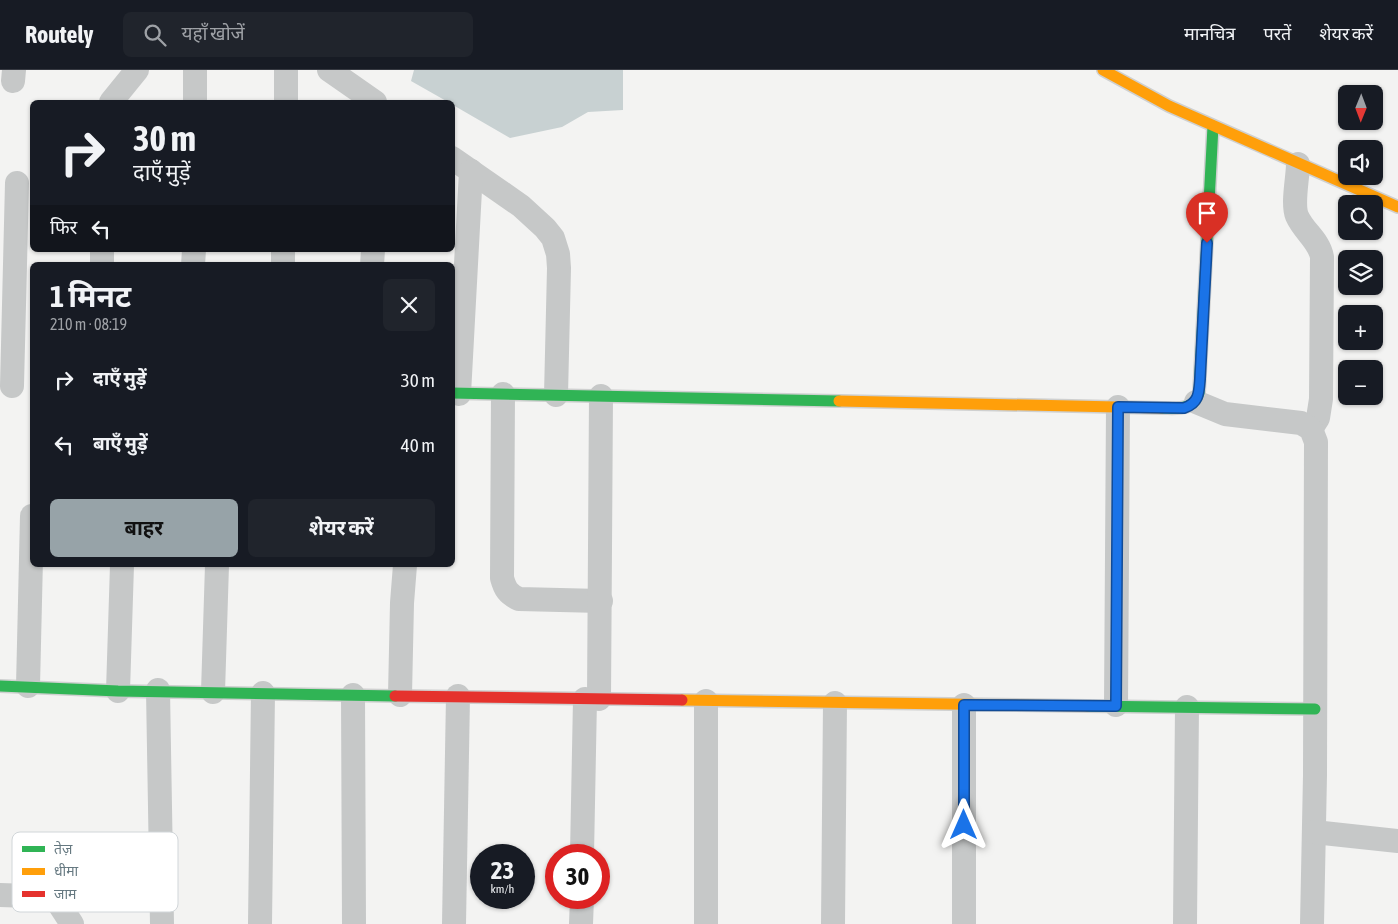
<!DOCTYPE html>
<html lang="hi">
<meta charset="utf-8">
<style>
:root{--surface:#171b24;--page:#20242c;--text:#f1f3f6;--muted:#9ea1a6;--line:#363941;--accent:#97a3a8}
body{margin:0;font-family:"Asap Condensed","Noto Sans Devanagari",sans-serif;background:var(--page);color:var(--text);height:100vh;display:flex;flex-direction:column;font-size:19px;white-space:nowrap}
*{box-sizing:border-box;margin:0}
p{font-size:16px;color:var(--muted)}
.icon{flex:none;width:28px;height:28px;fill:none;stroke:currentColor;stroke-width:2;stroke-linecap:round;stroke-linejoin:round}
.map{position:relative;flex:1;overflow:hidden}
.sheet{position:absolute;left:30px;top:192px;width:425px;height:305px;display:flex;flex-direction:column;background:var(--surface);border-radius:8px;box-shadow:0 1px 4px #0004}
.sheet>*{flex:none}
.guide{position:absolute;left:30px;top:30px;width:425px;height:152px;border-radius:8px;box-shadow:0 1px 4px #0004;background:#171b24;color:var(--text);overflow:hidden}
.needle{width:32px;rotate:181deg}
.fabs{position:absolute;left:1338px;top:15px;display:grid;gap:10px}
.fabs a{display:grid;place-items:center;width:45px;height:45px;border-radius:8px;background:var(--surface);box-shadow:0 1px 4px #0004;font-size:25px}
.speed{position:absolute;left:470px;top:774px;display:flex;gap:10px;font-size:25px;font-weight:700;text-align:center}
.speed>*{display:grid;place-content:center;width:65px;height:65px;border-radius:50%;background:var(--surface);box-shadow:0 1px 4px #0004;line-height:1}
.speed small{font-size:12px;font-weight:400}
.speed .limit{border:8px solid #d22;background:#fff;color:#111}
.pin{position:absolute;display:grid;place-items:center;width:42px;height:42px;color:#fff;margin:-51px -21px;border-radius:50% 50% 50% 0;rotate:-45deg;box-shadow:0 0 5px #0007}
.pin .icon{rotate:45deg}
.me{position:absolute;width:55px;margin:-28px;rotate:0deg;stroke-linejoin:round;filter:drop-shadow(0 0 4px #0008)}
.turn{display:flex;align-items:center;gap:18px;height:105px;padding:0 20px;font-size:22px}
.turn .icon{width:65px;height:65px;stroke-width:2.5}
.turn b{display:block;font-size:35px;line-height:42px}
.then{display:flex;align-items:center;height:48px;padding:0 20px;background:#0003;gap:10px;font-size:19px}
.round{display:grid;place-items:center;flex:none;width:52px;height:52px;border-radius:8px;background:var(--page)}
.overview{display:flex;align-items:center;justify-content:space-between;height:85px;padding:0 20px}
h1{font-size:30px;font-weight:700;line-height:38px}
.cta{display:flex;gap:10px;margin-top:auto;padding:10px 20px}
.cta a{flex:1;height:58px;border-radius:8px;background:var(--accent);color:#111;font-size:20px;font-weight:700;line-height:58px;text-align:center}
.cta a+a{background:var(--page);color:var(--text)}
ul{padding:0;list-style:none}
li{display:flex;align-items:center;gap:15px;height:65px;padding:0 20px}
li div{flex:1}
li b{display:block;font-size:19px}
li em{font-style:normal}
header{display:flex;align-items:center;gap:30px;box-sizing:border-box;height:70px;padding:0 25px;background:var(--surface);border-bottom:1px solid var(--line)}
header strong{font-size:24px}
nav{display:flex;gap:28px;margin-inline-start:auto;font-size:18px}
.search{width:350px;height:45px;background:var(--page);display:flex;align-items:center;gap:12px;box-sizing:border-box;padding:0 18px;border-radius:8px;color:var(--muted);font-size:19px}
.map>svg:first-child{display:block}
</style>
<header>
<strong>Routely</strong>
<div class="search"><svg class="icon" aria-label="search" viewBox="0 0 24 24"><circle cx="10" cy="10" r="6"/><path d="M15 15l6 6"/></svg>यहाँ खोजें</div>
<nav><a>मानचित्र</a><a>परतें</a><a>शेयर करें</a></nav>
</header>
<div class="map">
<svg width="1398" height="854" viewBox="0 0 1398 854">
<rect width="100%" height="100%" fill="#f3f3f2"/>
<polygon fill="#c8d1d2" points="414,0 623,0 623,40 588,42 562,57 510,68 453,35 452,32 448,32 411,11"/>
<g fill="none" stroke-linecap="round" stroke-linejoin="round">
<defs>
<g id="fast">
<polyline points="452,323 839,331"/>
<path d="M1162 338C1178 338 1193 341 1199 323L1213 56"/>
<polyline points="0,616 118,621 395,626"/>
<polyline points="1087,636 1315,639"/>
</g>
<g id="slow">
<polyline points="1103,0 1169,36 1398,137"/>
<polyline points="839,331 1162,338"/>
<polyline points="682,630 1087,636"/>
</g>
<polyline id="jam" points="395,626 682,630"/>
</defs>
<use href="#fast" stroke="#cfd0d0" stroke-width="14"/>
<use href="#slow" stroke="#cfd0d0" stroke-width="14"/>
<use href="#jam" stroke="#cfd0d0" stroke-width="14"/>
<g stroke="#c6c8c8" stroke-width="24">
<polyline points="329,0 375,32"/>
<polyline points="13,11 14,0"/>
<polyline points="111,32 137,0"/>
<polyline points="195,32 195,0"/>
<polyline points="286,32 286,0"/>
<polyline points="452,88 521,136 545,158 553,168 558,184 559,198 556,325"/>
<path d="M1298 94C1298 107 1292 134 1297 146 1304 162 1319 170 1322 187L1321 329 1318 348 1311 359"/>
<polyline points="102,195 102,180"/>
<polyline points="193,195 194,180"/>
<polyline points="283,195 283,180"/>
<polyline points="372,195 373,180"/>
<polyline points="12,316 17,113"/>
<polyline points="459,324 471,101"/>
<path d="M503 324 502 508C505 519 508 524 519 529L601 531"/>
<polyline points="1196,332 1225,344 1301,353 1311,359 1316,372 1315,705 1312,854"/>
<polyline points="28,616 32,446"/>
<polyline points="158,620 162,854"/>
<polyline points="118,621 122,495"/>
<polyline points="213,622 217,495"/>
<polyline points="353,625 354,854"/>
<polyline points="400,625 402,533 405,495"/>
<polyline points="599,629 601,326"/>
<polyline points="1116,635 1118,337"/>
<polyline points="1314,762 1398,771"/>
<polyline points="582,785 585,629"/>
<polyline points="0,825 30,826 57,831 72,854"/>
<polyline points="260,854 263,623"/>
<polyline points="454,854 458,626"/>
<polyline points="581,854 582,828"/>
<polyline points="706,854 706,631"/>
<polyline points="833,854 835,633"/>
<polyline points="964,854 964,635"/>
<polyline points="1185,854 1187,637"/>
</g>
<use href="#fast" stroke="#30b455" stroke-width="11"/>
<use href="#slow" stroke="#ff9f0a" stroke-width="11"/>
<use href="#jam" stroke="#e5322d" stroke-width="11"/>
</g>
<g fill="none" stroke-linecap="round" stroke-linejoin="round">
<defs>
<path id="route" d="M964 755V635L1116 636 1118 337 1184 338C1199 333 1199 323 1200 309L1207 173"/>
</defs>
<use href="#route" stroke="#114b97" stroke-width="12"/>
<use href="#route" stroke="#1a73e8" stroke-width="9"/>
</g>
<rect x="12" y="762" width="166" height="80" rx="8" fill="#fff" stroke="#d1d6d9" stroke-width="1"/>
<rect x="22" y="776" width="23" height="6" fill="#30b455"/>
<rect x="22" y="798" width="23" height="7" fill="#ff9f0a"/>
<rect x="22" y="821" width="23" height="6" fill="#e5322d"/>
<g font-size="14" fill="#657880">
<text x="54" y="784">तेज़</text>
<text x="54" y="806">धीमा</text>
<text x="54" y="829">जाम</text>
</g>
</svg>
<div class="fabs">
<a><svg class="needle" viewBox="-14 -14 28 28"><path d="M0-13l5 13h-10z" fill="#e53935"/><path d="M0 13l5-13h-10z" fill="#9ea1a6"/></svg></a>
<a><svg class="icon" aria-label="sound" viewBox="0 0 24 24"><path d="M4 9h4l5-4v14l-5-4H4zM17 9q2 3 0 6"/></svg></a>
<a><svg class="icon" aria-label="search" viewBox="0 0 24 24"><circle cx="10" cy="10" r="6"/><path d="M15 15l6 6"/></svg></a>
<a><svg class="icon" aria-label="layers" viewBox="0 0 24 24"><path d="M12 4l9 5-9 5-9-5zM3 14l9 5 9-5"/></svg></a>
<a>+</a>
<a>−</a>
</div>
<div class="speed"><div>23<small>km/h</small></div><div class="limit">30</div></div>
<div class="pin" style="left:1207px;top:173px;background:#d93025"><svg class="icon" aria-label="arrive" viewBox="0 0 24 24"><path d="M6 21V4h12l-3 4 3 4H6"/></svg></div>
<svg class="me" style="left:964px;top:755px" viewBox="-20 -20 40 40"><path d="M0-17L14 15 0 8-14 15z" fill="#1a73e8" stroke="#fff" stroke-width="4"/></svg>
<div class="guide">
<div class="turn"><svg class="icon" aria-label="right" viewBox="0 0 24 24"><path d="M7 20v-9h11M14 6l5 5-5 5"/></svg><div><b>30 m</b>दाएँ मुड़ें</div></div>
<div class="then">फिर<svg class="icon" aria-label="left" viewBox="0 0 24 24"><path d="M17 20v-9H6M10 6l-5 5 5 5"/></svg></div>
</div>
<section class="sheet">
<div class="overview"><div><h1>1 मिनट</h1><p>210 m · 08:19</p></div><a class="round"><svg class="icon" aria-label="close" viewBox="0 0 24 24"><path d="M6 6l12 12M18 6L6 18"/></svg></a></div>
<ul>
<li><svg class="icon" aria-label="right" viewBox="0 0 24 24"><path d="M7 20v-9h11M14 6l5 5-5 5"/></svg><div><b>दाएँ मुड़ें</b></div><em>30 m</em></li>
<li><svg class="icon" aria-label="left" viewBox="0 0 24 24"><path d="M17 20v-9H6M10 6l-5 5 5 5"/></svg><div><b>बाएँ मुड़ें</b></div><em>40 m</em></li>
</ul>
<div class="cta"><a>बाहर</a><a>शेयर करें</a></div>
</section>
</div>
